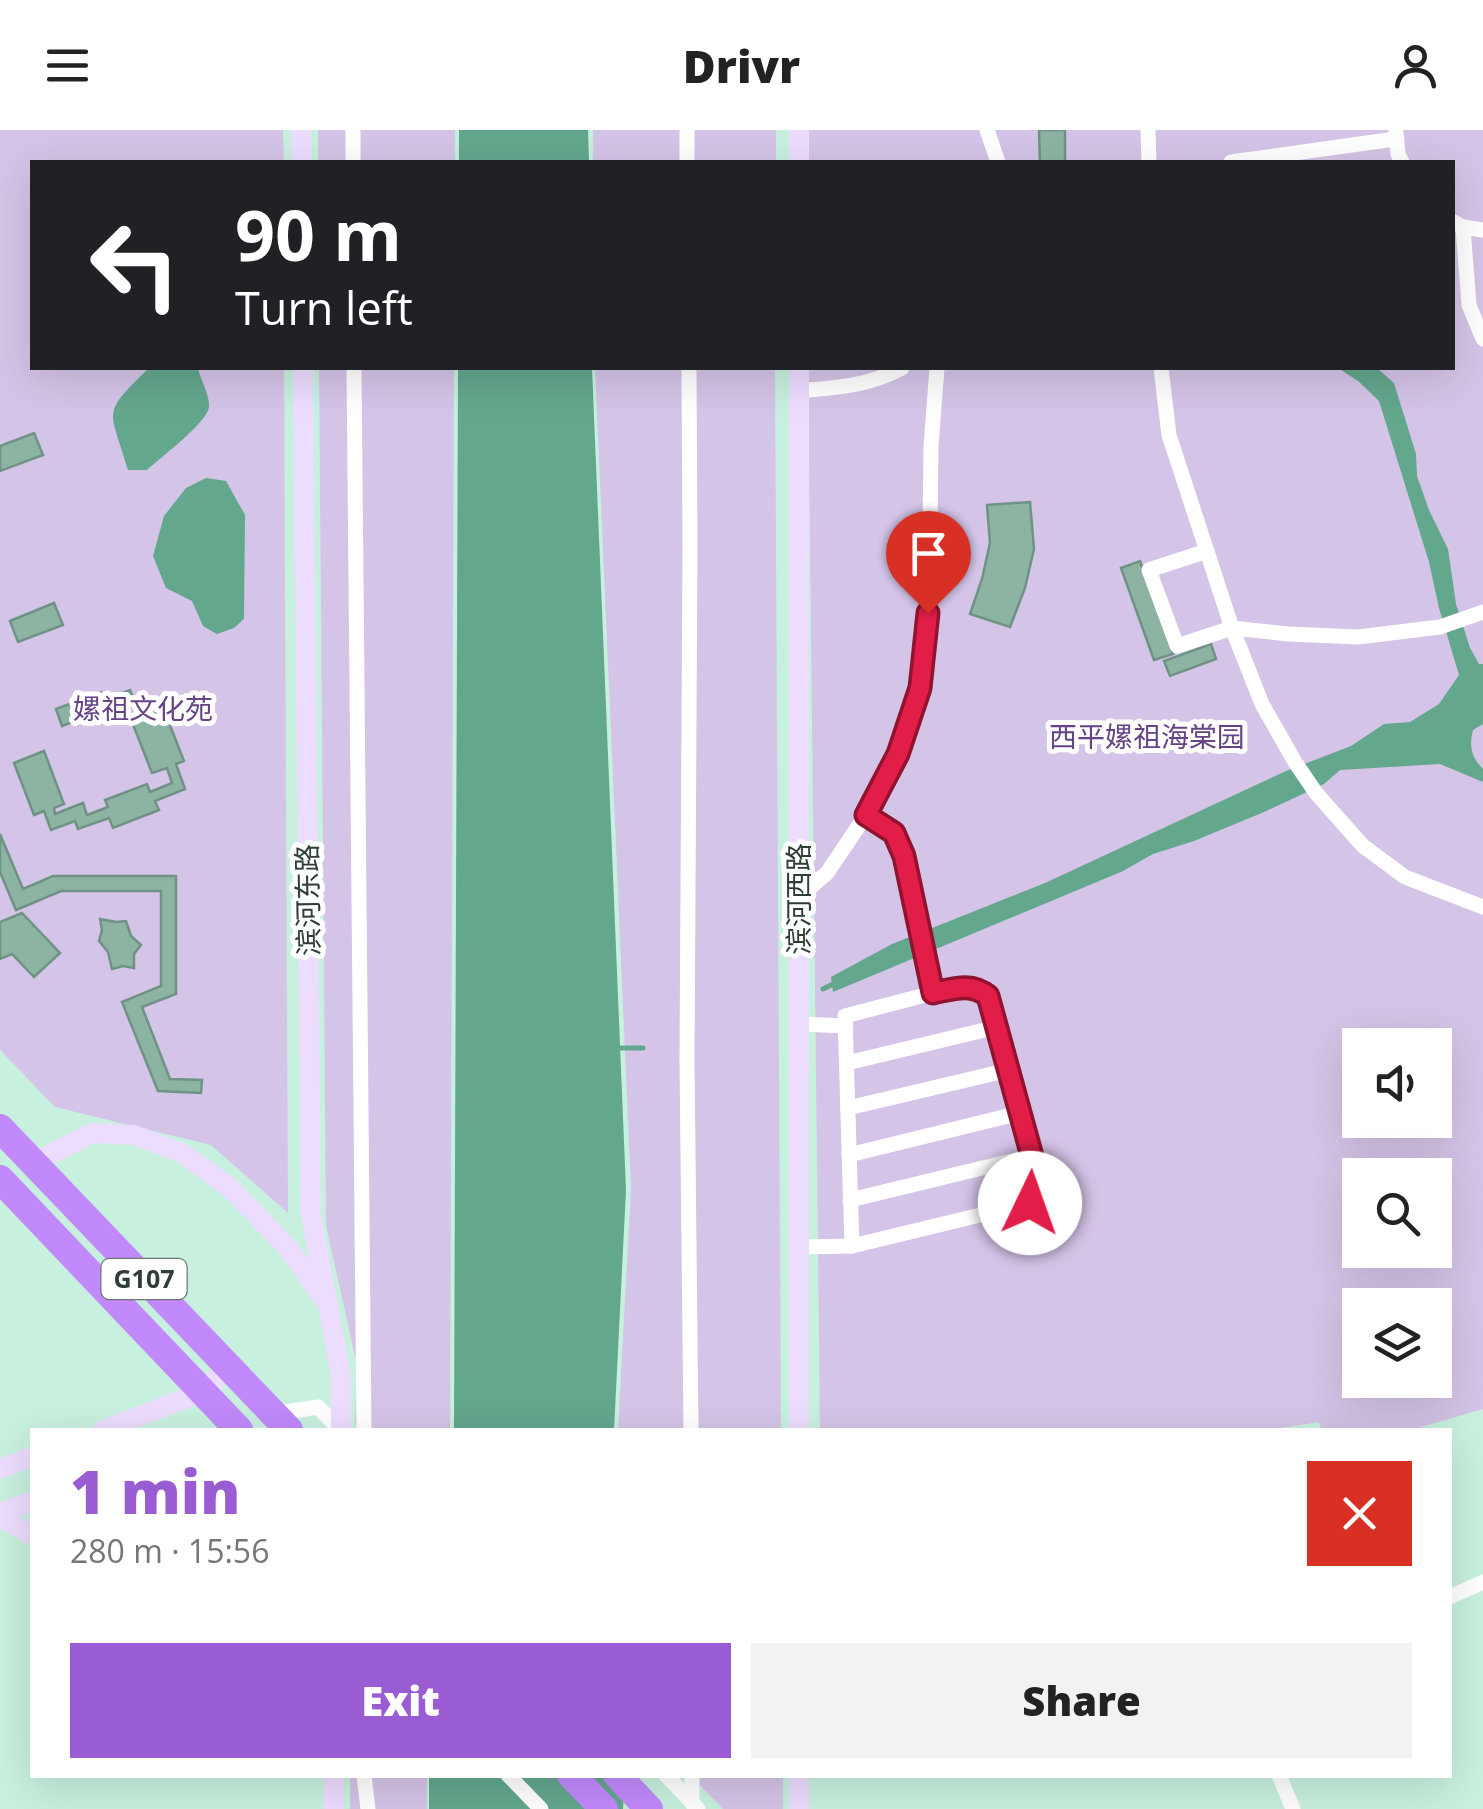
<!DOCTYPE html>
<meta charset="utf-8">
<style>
:root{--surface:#fff;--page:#f2f2f2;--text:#222;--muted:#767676;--accent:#9a5cd3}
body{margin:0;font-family:"Open Sans","Noto Sans SC",sans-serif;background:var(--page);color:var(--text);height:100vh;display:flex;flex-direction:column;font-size:38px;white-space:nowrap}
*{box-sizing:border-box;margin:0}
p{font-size:32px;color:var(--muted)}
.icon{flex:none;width:55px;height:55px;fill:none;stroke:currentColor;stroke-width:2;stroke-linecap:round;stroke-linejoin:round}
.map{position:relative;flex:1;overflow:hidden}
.drawer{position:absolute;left:30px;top:1298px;width:1422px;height:350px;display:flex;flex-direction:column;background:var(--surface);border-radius:0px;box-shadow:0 10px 40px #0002}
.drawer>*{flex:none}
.hud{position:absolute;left:30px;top:30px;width:1425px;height:210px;border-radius:0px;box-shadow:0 10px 40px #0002;background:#202124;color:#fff;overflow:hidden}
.fabs{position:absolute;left:1342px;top:898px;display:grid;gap:20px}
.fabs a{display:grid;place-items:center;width:110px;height:110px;border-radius:0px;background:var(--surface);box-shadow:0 10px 40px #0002;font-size:50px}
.pin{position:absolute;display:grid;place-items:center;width:85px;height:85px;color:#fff;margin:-102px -42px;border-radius:50% 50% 50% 0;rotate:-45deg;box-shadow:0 0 10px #0007}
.pin .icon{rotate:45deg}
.me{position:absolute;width:110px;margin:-55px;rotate:3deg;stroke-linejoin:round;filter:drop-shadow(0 0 8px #0008)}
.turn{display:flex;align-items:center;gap:35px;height:210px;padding:0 40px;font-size:45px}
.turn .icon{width:130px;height:130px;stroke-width:2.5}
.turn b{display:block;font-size:70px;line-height:85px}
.round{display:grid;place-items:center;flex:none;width:105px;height:105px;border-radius:0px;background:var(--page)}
.headline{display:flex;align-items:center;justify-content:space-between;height:170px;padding:0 40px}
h1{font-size:60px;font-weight:800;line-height:75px;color:var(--accent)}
.action{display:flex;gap:20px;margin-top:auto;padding:20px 40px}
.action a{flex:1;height:115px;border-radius:0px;background:var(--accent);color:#fff;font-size:40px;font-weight:800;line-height:115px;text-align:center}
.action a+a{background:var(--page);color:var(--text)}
header{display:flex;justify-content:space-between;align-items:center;height:130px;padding:0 40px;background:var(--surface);font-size:45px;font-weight:800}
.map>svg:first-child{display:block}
</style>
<header><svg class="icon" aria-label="menu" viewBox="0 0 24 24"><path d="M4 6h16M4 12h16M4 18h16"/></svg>Drivr<svg class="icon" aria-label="person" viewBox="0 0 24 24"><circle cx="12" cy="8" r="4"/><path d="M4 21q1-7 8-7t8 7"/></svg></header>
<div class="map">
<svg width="1483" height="1679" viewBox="0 0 1483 1679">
<rect width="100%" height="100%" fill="#c8f0df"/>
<g fill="#d4c4e7" fill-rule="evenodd">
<polygon points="0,0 283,0 284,32 32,32 32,238 284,238 288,1083 211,1015 55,977 0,920"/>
<rect x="318" y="0" width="137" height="32"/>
<rect x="593" y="0" width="183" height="32"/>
<path d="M807 0H1483V1279L1411 1300H1322L1319 1292 1268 1300H820L808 238H1452V32H807ZM1360 915H1435V990H1360ZM1360 1045H1435V1120H1360ZM1360 1175H1435V1250H1360Z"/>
<polygon points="319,238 454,238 450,1300 361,1300 355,1294 357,1235 326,1096"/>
<polygon points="595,238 775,238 781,1300 618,1300 631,1058"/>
<polygon points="365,1645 427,1645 427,1679 350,1679 350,1648"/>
<polygon points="690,1645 783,1645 783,1679 723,1679"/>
</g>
<g fill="#63a78d">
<polygon points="459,0 588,0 589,32 459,32"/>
<path d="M149 238H198C200 249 210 265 209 277 207 293 161 327 147 340H128C110 277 100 286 149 238Z"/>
<polygon points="458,238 592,238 626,1060 614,1300 454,1300"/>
<path d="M1338 238H1377L1394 253 1416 324 1417 346 1429 380 1448 419 1456 474 1470 518 1479 534H1483V594L1473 600C1469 616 1471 627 1483 639V652L1440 634 1340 640 1324 654 1264 682 1194 711 1153 724 1123 741 833 862 831 847 892 814 1045 753 1286 641 1351 616 1384 594 1410 592 1439 574 1459 545 1439 478 1429 432 1379 271 1358 251Z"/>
<polygon points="206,348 226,351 245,385 244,489 234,498 217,504 203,496 192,471 166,458 153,426 164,386 186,358"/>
<polygon points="429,1645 625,1645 623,1679 429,1679"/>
</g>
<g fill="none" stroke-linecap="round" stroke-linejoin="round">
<g stroke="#63a78d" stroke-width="5">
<polyline points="823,859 835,853"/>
<polyline points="616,918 643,918"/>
</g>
</g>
<g fill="#8db4a3" stroke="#6e9384" stroke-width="2.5">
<polygon points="1039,0 1065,0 1065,32 1040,32"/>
<polygon points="34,303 43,325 0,341 0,316"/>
<polygon points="1030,372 1034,419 1025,458 1010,497 970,484 982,449 990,413 987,375"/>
<polygon points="1140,431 1173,524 1154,530 1121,438"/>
<polygon points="54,473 63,495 18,512 10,491"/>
<polygon points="1211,514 1216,529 1170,546 1164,531"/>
<polygon points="130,560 136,575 105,587 102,580 62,596 56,579 101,562 104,570"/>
<polygon points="164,580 184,631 176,634 185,659 155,671 159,680 113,698 109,688 78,699 75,691 51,700 44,681 34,685 14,633 44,621 64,674 54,678 55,684 83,673 87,685 108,677 105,670 147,654 150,662 172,653 167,638 152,643 132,592"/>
<polygon points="0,704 23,759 53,746 176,746 176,864 142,877 170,949 202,950 201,963 158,961 122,872 161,856 161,761 61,761 16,780 0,742"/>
<polygon points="22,783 60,823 34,847 12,824 0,829 0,792"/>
<polygon points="100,789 116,792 126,791 131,806 141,815 134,824 134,838 123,836 112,839 108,822 99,811 102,800"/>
</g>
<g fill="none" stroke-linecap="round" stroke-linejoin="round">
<g stroke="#fff" stroke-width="15">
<polyline points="353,0 353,32"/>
<polyline points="687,0 687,32"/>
<polyline points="987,0 998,32"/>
<polyline points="1148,0 1149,32"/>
<polyline points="1396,2 1398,24 1402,32"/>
<polyline points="1231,32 1395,9"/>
<polyline points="1452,91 1463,97 1483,100"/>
<polyline points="1463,97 1469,175 1483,209"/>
<polyline points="354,238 364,1300"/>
<polyline points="689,238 690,417 687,930 691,1300"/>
<polyline points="1161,238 1169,305 1232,498 1262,574 1295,632 1316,663 1363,716 1405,747 1483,777"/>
<path d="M799 261C836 258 869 256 902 238"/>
<polyline points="1207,421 1149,440 1177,516 1232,498 1288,504 1358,507 1440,497 1483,482"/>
<path d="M866 685 894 703 904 726 933 863 845 886 852 1116 1030 1073 1038 1062V1048L988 866C971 852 953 859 933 863"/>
<polyline points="799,767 827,743 872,676 898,624 920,558 929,483 931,316 937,238"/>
<polyline points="799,894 846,896"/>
<polyline points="847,933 997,897"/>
<polyline points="848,978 1009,940"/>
<polyline points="849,1025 1020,983"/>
<polyline points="850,1070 1032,1026"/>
<polyline points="799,1117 852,1116"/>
<polyline points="274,1284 318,1277 340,1300"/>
<polyline points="1450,1467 1483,1452"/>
<polyline points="364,1645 368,1679"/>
<polyline points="508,1645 541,1679"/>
<polyline points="666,1645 698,1679"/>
<polyline points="692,1645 692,1673"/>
<polyline points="1279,1645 1293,1679"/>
</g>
<g stroke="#ecdcfe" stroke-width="20">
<polyline points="301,0 301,32"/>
<polyline points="799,0 799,32"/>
<polyline points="303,238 311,1085 341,1246 341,1300"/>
<polyline points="799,238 799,1300"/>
<polyline points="33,1033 92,1003 134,1005 182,1023 228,1056 290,1120 322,1167"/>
<polyline points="103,1300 203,1262 229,1237"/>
<polyline points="0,1339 32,1327"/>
<polyline points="0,1383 32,1371"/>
<polyline points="0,1387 32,1405"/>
<polyline points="334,1679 334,1645"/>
<polyline points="799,1679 799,1645"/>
</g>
<g stroke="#c189fb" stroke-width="28">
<polyline points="0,998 289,1300"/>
<polyline points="0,1049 239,1300"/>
<polyline points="571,1645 604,1679"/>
<polyline points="617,1645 649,1679"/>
</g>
</g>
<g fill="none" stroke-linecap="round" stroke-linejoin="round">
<defs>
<path id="route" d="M928 483 920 558 898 624 866 685 894 703 904 726 933 863C953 859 971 852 988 866L1038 1048V1062L1030 1073"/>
</defs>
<use href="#route" stroke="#92132f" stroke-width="25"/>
<use href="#route" stroke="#e11d48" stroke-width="18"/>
</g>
<g text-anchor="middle" stroke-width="10" stroke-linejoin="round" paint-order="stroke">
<rect fill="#fff" stroke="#6d7873" stroke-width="2.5" x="101.5" y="1129" width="85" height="40" rx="8"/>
<g font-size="25" font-weight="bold" fill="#2e3e37">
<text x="144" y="1158">G107</text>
</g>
<g font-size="28" fill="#654386" stroke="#fff">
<text x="143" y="589">嫘祖文化苑</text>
<text x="1147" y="617">西平嫘祖海棠园</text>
</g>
<g font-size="28" fill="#2e3e37" stroke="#fff">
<text transform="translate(799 769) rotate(-90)" y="10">滨河西路</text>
<text transform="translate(308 770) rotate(-91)" y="10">滨河东路</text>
</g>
</g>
</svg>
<div class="fabs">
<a><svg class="icon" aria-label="sound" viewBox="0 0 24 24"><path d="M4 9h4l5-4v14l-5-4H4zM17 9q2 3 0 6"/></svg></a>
<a><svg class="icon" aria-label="search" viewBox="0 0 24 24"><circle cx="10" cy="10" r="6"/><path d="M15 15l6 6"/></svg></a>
<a><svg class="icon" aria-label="layers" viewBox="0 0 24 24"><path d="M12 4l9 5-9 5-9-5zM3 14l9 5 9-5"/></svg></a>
</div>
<div class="pin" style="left:928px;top:483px;background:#d93025"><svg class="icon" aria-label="arrive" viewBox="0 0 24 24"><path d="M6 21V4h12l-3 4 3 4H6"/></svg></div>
<svg class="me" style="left:1030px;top:1073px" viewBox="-20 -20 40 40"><circle r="19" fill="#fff"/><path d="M0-13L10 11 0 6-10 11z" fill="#e11d48"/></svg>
<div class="hud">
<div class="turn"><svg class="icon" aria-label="left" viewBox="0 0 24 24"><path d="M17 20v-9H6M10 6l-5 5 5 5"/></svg><div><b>90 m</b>Turn left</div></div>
</div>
<section class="drawer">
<div class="headline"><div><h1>1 min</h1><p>280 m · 15:56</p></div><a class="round" style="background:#d93025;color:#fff"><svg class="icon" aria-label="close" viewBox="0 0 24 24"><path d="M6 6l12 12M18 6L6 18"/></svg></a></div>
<div class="action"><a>Exit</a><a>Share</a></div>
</section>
</div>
